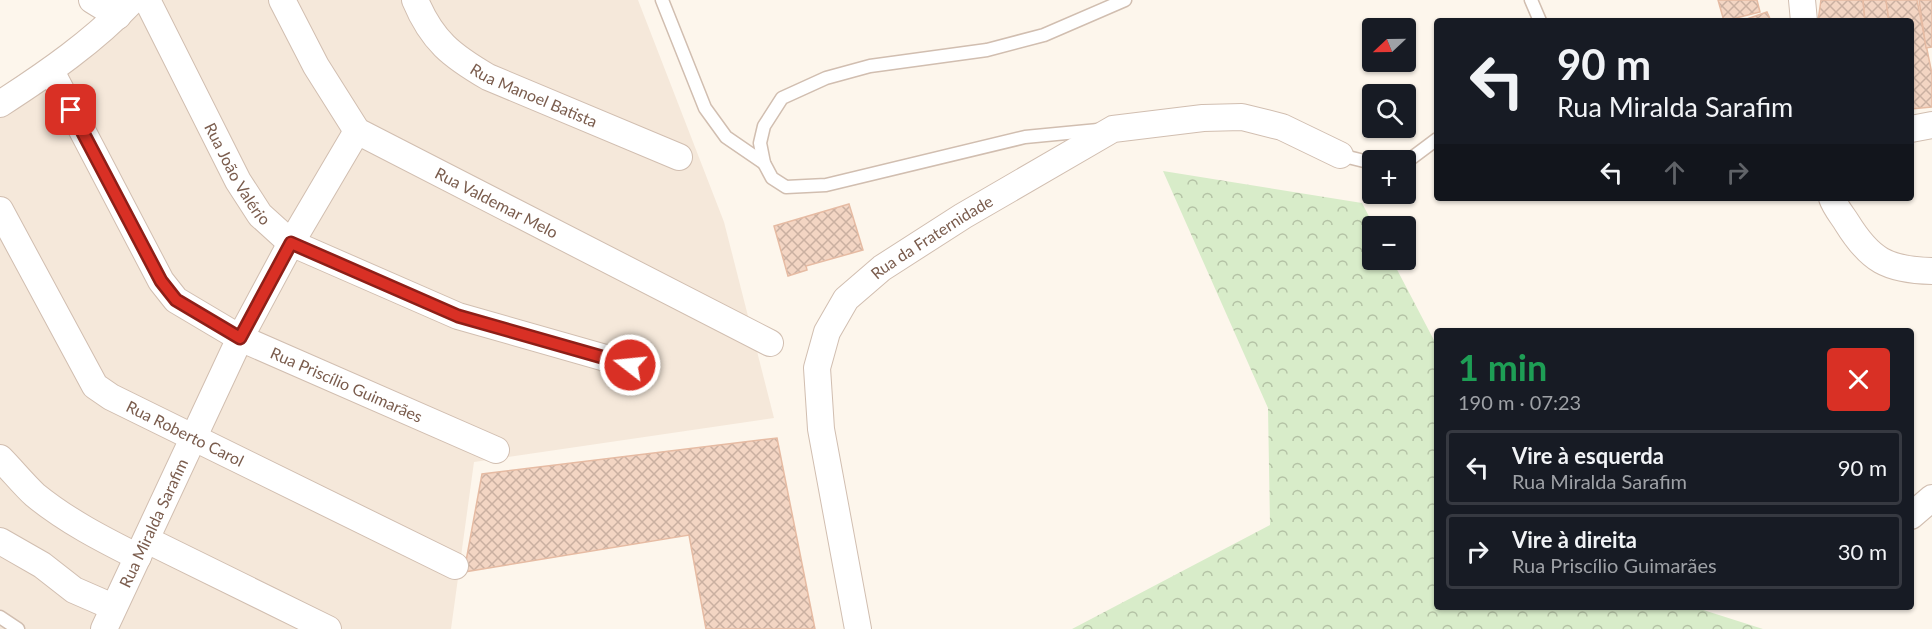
<!DOCTYPE html>
<html lang="pt">
<meta charset="utf-8">
<style>
:root{--surface:#171b24;--page:#20242c;--text:#f1f3f6;--muted:#9ea1a6;--line:#363941}
body{margin:0;font-family:Lato,sans-serif;background:var(--page);color:var(--text);height:100vh;display:flex;flex-direction:column;font-size:22px;white-space:nowrap}
*{box-sizing:border-box;margin:0}
p{font-size:20px;color:var(--muted)}
.icon{flex:none;width:33px;height:33px;fill:none;stroke:currentColor;stroke-width:2;stroke-linecap:round;stroke-linejoin:round}
.map{position:relative;flex:1;overflow:hidden}
.panel{position:absolute;left:1434px;top:328px;width:480px;height:282px;display:flex;flex-direction:column;background:var(--surface);border-radius:6px;box-shadow:0 2px 4px #0004}
.panel>*{flex:none}
.hud{position:absolute;left:1434px;top:18px;width:480px;height:183px;border-radius:6px;box-shadow:0 2px 4px #0004;background:#171b24;color:var(--text);overflow:hidden}
.needle{width:39px;rotate:248deg}
.tools{position:absolute;left:1362px;top:18px;display:grid;gap:12px}
.tools a{display:grid;place-items:center;width:54px;height:54px;border-radius:6px;background:var(--surface);box-shadow:0 2px 4px #0004;font-size:30px}
.pin{position:absolute;display:grid;place-items:center;width:51px;height:51px;color:#fff;margin:-26px;border-radius:12px;box-shadow:0 3px 9px #0006}
.me{position:absolute;width:66px;margin:-33px;rotate:286deg;stroke-linejoin:round;filter:drop-shadow(0 0 4px #0008)}
.turn{display:flex;align-items:center;gap:21px;height:126px;padding:0 24px;font-size:27px}
.turn .icon{width:78px;height:78px;stroke-width:2.5}
.turn b{display:block;font-size:42px;line-height:51px}
.lanes{display:flex;align-items:center;height:57px;padding:0 24px;background:#0003;justify-content:center;gap:30px;direction:ltr}
.lanes .off{opacity:.35}
.round{display:grid;place-items:center;flex:none;width:63px;height:63px;border-radius:6px;background:var(--page)}
.head{display:flex;align-items:center;justify-content:space-between;height:102px;padding:0 24px}
h1{font-size:36px;font-weight:700;line-height:45px;color:#1e9e55}
ul{padding:0;list-style:none}
li{display:flex;align-items:center;gap:18px;height:75px;margin:0 12px 9px;padding:0 12px;border:3px solid var(--line);border-radius:6px}
li div{flex:1}
li b{display:block;font-size:22px}
li em{font-style:normal}
.map>svg:first-child{display:block}
</style>
<div class="map">
<svg width="1932" height="629" viewBox="0 0 1932 629">
<defs>
<pattern id="forest-crowns" width="20" height="18" patternUnits="userSpaceOnUse" patternTransform="scale(1.5)"><rect width="20" height="18" fill="#d8ecc9"/><path d="M2 6a3 3 0 1 1 6 0M12 15a3 3 0 1 1 6 0" fill="none" stroke="#b4c2a5"/></pattern>
<pattern id="building-cross-hatch" width="8" height="8" patternUnits="userSpaceOnUse" patternTransform="scale(1.5)"><rect width="8" height="8" fill="#f3d5c3"/><path d="M0 0l8 8M0 8l8-8" fill="none" stroke="#cab0a1"/></pattern>
</defs>
<rect width="100%" height="100%" fill="#fdf6ec"/>
<polygon fill="#f5e8da" points="145,0 638,0 724,222 774,418 474,462 451,629 0,629 0,114 34,95 130,22"/>
<polygon fill="url(#forest-crowns)" points="1163,171 1362,203 1374,226 1372,260 1392,260 1437,346 1437,608 1697,608 1763,629 1072,629 1270,525 1268,408"/>
<g fill="url(#building-cross-hatch)" stroke="#e6bba3" stroke-width="1.5">
<polygon points="1718,0 1757,0 1760,12 1724,21"/>
<polygon points="1821,0 1863,0 1865,21 1818,21"/>
<polygon points="1863,0 1886,0 1889,21 1865,21"/>
<polygon points="1886,0 1917,0 1932,74 1932,107 1911,109 1911,21 1889,21"/>
<polygon points="1919,0 1932,0 1932,47 1926,48"/>
<polygon points="1767,12 1771,21 1741,21"/>
<polygon points="849,204 863,250 806,266 807,270 788,276 774,226"/>
<polygon points="777,438 815,629 706,629 689,535 464,572 482,474"/>
</g>
<g fill="none" stroke-linecap="round" stroke-linejoin="round">
<defs>
<g id="service">
<polyline points="662,0 705,108 726,137 764,163"/>
<polyline points="1531,0 1540,21"/>
<polyline points="1098,130 1025,137 826,185 786,187 772,178 764,163 760,143 764,126 782,98 826,78 870,66 987,50 1044,35 1125,0"/>
<polyline points="1340,155 1372,163"/>
<polyline points="1403,160 1413,157 1437,139"/>
<polyline points="0,617 18,629"/>
</g>
<g id="minor">
<polyline points="92,0 118,16"/>
<path id="s1" d="M147 0 238 181 260 215 291 243 458 316 630 365"/>
<path id="s2" d="M282 0 316 66 357 131 770 343"/>
<path id="s3" d="M415 0C432 41 452 56 488 77L679 157"/>
<polyline points="1802,0 1804,21"/>
<path id="s4" d="M51 71 161 281 176 300 240 338 496 450"/>
<path d="M0 104C48 73 94 41 133 0"/>
<polyline points="1911,129 1932,125"/>
<path d="M1832 198C1835 207 1842 215 1847 223 1870 260 1887 270 1932 271"/>
<path id="s5" d="M0 210 95 386 111 397 455 566"/>
<path d="M0 458C12 470 23 484 35 495 67 521 102 539 138 557"/>
<polyline points="1911,516 1932,498"/>
<polyline points="147,540 328,629"/>
<polyline points="0,541 42,565 74,590 113,607"/>
<path id="s6" d="M104 629 240 338 291 243 357 131"/>
<path id="s7" d="M858 629 821 429 817 368 827 332 846 299 882 268 963 216 1113 129 1203 118 1242 117 1282 127 1340 155"/>
</g>
</defs>
<use href="#service" stroke="#d1beb0" stroke-width="15"/>
<use href="#minor" stroke="#d1beb0" stroke-width="28"/>
<use href="#service" stroke="#fff" stroke-width="12"/>
<use href="#minor" stroke="#fff" stroke-width="26"/>
</g>
<g fill="none" stroke-linecap="round" stroke-linejoin="round">
<defs>
<polyline id="route" points="71,110 161,281 176,300 240,338 291,243 458,316 630,365"/>
</defs>
<use href="#route" stroke="#8d1f18" stroke-width="15"/>
<use href="#route" stroke="#d93025" stroke-width="10"/>
</g>
<g text-anchor="middle" stroke-width="6" stroke-linejoin="round" paint-order="stroke">
<g font-size="16" fill="#7a5c4d" stroke="#fffaf3">
<text dy="6" stroke="none"><textPath href="#s3" startOffset="158">Rua Manoel Batista</textPath></text>
<text dy="6" stroke="none"><textPath href="#s1" startOffset="196">Rua João Valério</textPath></text>
<text dy="6" stroke="none"><textPath href="#s2" startOffset="308">Rua Valdemar Melo</textPath></text>
<text dy="6" stroke="none"><textPath href="#s7" startOffset="446">Rua da Fraternidade</textPath></text>
<text dy="6" stroke="none"><textPath href="#s4" startOffset="452">Rua Priscílio Guimarães</textPath></text>
<text dy="6" stroke="none"><textPath href="#s5" startOffset="302">Rua Roberto Carol</textPath></text>
<text dy="6" stroke="none"><textPath href="#s6" startOffset="117">Rua Miralda Sarafim</textPath></text>
</g>
</g>
</svg>
<div class="tools">
<a><svg class="needle" viewBox="-14 -14 28 28"><path d="M0-13l5 13h-10z" fill="#e53935"/><path d="M0 13l5-13h-10z" fill="#9ea1a6"/></svg></a>
<a><svg class="icon" aria-label="search" viewBox="0 0 24 24"><circle cx="10" cy="10" r="6"/><path d="M15 15l6 6"/></svg></a>
<a>+</a>
<a>−</a>
</div>
<div class="pin" style="left:71px;top:110px;background:#d93025"><svg class="icon" aria-label="arrive" viewBox="0 0 24 24"><path d="M6 21V4h12l-3 4 3 4H6"/></svg></div>
<svg class="me" style="left:630px;top:365px" viewBox="-20 -20 40 40"><circle r="17" fill="#d93025" stroke="#fff" stroke-width="3"/><path d="M0-11L8 9 0 5-8 9z" fill="#fff"/></svg>
<div class="hud">
<div class="turn"><svg class="icon" aria-label="left" viewBox="0 0 24 24"><path d="M17 20v-9H6M10 6l-5 5 5 5"/></svg><div><b>90 m</b>Rua Miralda Sarafim</div></div>
<div class="lanes"><svg class="icon" aria-label="left" viewBox="0 0 24 24"><path d="M17 20v-9H6M10 6l-5 5 5 5"/></svg><svg class="icon off" aria-label="ahead" viewBox="0 0 24 24"><path d="M12 20V5M6 11l6-6 6 6"/></svg><svg class="icon off" aria-label="right" viewBox="0 0 24 24"><path d="M7 20v-9h11M14 6l5 5-5 5"/></svg></div>
</div>
<section class="panel">
<div class="head"><div><h1>1 min</h1><p>190 m · 07:23</p></div><a class="round" style="background:#d93025;color:#fff"><svg class="icon" aria-label="close" viewBox="0 0 24 24"><path d="M6 6l12 12M18 6L6 18"/></svg></a></div>
<ul>
<li><svg class="icon" aria-label="left" viewBox="0 0 24 24"><path d="M17 20v-9H6M10 6l-5 5 5 5"/></svg><div><b>Vire à esquerda</b><p>Rua Miralda Sarafim</p></div><em>90 m</em></li>
<li><svg class="icon" aria-label="right" viewBox="0 0 24 24"><path d="M7 20v-9h11M14 6l5 5-5 5"/></svg><div><b>Vire à direita</b><p>Rua Priscílio Guimarães</p></div><em>30 m</em></li>
</ul>
</section>
</div>
